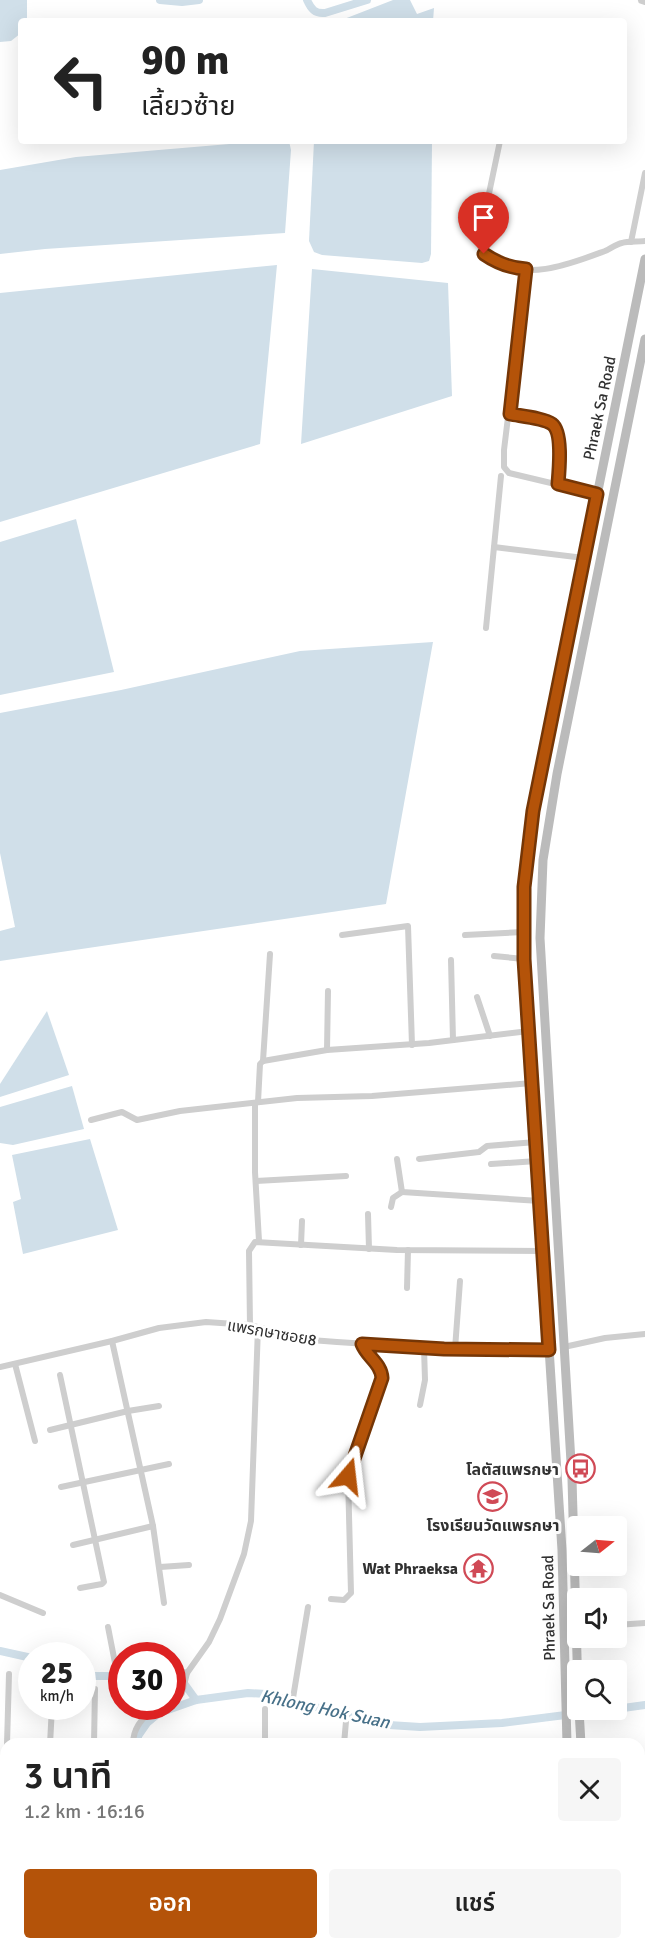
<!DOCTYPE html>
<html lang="th">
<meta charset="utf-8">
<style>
:root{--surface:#fff;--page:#f6f6f6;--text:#222;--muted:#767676;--accent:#b45309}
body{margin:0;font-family:Signika,"Noto Sans Thai",sans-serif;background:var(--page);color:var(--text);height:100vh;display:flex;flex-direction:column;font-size:22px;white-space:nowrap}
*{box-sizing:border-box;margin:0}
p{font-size:20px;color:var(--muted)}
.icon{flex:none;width:33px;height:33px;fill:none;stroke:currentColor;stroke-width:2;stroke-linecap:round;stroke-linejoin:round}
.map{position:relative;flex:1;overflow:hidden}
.sheet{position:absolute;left:0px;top:1738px;width:645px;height:212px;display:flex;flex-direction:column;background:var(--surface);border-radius:18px 18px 0 0;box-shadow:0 6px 24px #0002}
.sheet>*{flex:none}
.top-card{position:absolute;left:18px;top:18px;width:609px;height:126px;border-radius:6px;box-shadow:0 6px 24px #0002;background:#fff;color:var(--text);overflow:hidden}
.needle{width:39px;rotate:73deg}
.fabs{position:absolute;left:567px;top:1516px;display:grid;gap:12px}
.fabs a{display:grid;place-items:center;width:60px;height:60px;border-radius:6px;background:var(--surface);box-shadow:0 6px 24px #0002;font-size:30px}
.speed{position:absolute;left:18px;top:1642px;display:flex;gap:12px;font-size:30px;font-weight:700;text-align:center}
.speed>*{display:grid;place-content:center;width:78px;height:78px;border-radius:50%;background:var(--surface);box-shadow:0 6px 24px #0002;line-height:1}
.speed small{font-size:15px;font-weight:400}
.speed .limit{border:9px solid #d22;background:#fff;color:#111}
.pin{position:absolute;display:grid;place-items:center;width:51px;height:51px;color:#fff;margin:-62px -26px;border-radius:50% 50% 50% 0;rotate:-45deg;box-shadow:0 0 6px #0007}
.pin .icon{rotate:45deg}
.me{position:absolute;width:66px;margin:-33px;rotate:17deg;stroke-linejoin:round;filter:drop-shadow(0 0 4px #0008)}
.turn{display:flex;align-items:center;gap:21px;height:126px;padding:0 24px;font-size:27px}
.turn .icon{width:78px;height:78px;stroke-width:2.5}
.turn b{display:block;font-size:42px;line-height:51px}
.round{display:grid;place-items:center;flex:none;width:63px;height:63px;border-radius:6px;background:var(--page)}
.summary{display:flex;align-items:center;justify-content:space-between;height:102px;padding:0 24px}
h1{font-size:36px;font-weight:600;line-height:45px}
.primary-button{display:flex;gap:12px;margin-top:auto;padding:12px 24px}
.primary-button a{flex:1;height:69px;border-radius:6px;background:var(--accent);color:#fff;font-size:24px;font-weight:600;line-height:69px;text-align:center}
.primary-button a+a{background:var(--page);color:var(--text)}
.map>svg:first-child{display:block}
</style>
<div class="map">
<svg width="645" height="1949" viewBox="0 0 645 1949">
<rect width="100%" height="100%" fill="#fff"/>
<g fill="#d0dfe9">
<polygon points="0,0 27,0 27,21 21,21 21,33 11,41 0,42"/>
<polygon points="393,0 410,0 417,14 434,8 433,21 339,21"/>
<polygon points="266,141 289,141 291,150 285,233 45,249 0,254 0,170 76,157"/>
<polygon points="314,141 432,141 431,254 429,261 422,263 322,255 314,252 309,241"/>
<polygon points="277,265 260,444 0,522 0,293"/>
<polygon points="312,269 448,283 452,396 301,444"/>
<polygon points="76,519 114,672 0,695 0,542"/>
<polygon points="433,642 386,904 0,961 0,931 15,927 0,853 0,713 121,690 300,651"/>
<polygon points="47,1011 69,1075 0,1097 0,1084"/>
<polygon points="72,1086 84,1129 13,1145 0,1143 0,1107"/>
<polygon points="90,1139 118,1230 23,1254 13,1202 21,1199 12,1155"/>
</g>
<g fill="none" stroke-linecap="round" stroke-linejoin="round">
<g stroke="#d0dfe9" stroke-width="8">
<polyline points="160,0 182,2 199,0"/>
<path d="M307 0C311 9 315 14 325 13L367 0"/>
<polyline points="0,1651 32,1658"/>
<polyline points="82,1673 91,1676 122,1676"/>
<polyline points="172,1677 183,1682 196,1700"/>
<polyline points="616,1709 645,1705"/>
<polyline points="138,1744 138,1736 147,1723 159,1713 196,1700 248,1693 266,1694 365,1720 389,1725 420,1727 502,1723 605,1710"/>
</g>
<g stroke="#cecece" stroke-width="6">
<path d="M500 141 479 241C480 251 484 254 492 259 526 282 570 264 605 251 610 249 616 244 622 243 628 241 638 242 645 241"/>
<polyline points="631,242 645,173"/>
<polyline points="526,269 504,450 504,467 509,473 597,494"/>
<path d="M510 414C520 416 544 418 552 424 563 432 559 472 558 484"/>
<polyline points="494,547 584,558"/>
<polyline points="486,628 501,476"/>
<polyline points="342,935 408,926 412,1045"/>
<polyline points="465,935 523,932"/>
<polyline points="494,956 524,959"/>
<polyline points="451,960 453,1040"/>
<polyline points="477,997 490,1036"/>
<polyline points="327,1050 328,991"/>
<polyline points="263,1061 270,954"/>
<polyline points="258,1102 260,1064 263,1061 327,1050 429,1043 529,1031"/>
<polyline points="255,1103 255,1172 259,1241"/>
<polyline points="91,1120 122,1112 137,1120 180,1111 297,1098 372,1096 532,1083"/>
<polyline points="397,1159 402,1192 540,1201"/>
<polyline points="419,1159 479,1152 487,1146 536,1142"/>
<polyline points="491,1164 537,1161"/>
<polyline points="256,1181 346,1176"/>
<polyline points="391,1207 393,1198 402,1192"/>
<polyline points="368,1214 369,1249"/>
<polyline points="301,1245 302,1221"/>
<polyline points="407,1288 408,1250"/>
<polyline points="250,1325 249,1251 255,1242 397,1250 543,1251"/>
<polyline points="112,1341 153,1526 164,1603"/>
<polyline points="564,1347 605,1338 645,1334"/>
<polyline points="455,1349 460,1281"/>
<polyline points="15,1364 35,1441"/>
<polyline points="0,1367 112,1341 159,1328 206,1322 250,1325 311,1340 337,1342 444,1349 549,1350"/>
<polyline points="60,1375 104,1582 102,1584 80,1588"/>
<polyline points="420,1405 425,1380 424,1348"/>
<polyline points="50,1430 128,1411 159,1406"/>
<polyline points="61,1487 169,1464"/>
<polyline points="73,1545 153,1526"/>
<polyline points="160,1567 189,1565"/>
<polyline points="0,1595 43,1613"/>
<path d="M331 1599 344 1600 351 1593 348 1476 383 1378C381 1363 367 1357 362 1344"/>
<polyline points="616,1625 645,1623"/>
<polyline points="108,1627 115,1663 116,1665 122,1664"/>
<polyline points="172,1668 187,1673"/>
<polyline points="172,1698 182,1693 187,1673 209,1642 220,1619 244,1554 251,1521 258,1327"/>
<polyline points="293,1698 308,1607"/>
<polyline points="7,1744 9,1674"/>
<polyline points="50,1744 52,1707"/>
<polyline points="94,1744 95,1689"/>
<path d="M133 1744C133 1728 143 1716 157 1707"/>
<polyline points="265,1744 265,1709"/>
<polyline points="344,1744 347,1710"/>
<polyline points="0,1766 6,1766"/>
<polyline points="639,1796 645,1796"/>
<polyline points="0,1817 6,1818"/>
<polyline points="639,1865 645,1861"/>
<polyline points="639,1905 645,1905"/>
<polyline points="209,1944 221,1949"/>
<polyline points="144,1949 146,1944"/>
</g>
<g stroke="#cecece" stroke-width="8">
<polyline points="642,0 645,1"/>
<polyline points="0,1902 6,1900"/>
</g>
<g stroke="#bbb" stroke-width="9">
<polyline points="578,1692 572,1479 540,938 543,860 557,774 645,339"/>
<polyline points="579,1710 581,1744"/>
<path d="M567 1744 562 1550 524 959C522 909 525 860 533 811L645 259"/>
<polyline points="575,1944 576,1949"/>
<polyline points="595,1944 595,1949"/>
</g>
</g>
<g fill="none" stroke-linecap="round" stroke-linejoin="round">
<defs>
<path id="route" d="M348 1476 382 1378C381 1363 367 1357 362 1344L444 1349 549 1350 524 959V887L533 811 597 494 558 484C559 472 563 432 552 424 544 418 520 416 510 414L526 269C510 268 497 263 484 254"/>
</defs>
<use href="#route" stroke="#753606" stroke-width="15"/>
<use href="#route" stroke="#b45309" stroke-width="10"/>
</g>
<defs>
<symbol id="bus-ring" viewBox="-11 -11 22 22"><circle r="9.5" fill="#fff" stroke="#d04a56" stroke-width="1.5"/><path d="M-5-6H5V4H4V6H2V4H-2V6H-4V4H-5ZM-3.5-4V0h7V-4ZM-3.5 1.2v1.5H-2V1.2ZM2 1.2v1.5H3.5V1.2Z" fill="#d04a56"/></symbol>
<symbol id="school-ring" viewBox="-11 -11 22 22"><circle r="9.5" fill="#fff" stroke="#d04a56" stroke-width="1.5"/><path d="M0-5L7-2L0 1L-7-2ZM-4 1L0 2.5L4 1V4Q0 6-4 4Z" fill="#d04a56"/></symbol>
<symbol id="temple-ring" viewBox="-11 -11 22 22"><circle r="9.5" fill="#fff" stroke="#d04a56" stroke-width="1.5"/><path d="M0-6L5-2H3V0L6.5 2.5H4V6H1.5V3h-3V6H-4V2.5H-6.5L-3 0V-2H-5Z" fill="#d04a56"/></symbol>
</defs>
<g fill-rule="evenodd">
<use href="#bus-ring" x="564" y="1452" width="33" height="33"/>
<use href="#school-ring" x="476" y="1480" width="33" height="33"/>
<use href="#temple-ring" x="462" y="1552" width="33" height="33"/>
</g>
<g text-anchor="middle" stroke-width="6" stroke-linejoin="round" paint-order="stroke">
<g font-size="16" fill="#313131" stroke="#fff">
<text transform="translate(599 408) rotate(-78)" y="6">Phraek Sa Road</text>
<text transform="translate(272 1332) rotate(10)" y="6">แพรกษาซอย8</text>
<text transform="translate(548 1608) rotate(-91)" y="6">Phraek Sa Road</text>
</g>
<g font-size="16" font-weight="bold" fill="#313131" stroke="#fff" text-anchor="end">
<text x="559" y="1475">โลตัสแพรกษา</text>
<text x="493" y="1531" text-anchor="middle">โรงเรียนวัดแพรกษา</text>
<text x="458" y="1574">Wat Phraeksa</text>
</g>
<g font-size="18" font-style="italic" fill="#487189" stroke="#fff">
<text transform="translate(325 1709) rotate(12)" y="6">Khlong Hok Suan</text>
</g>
</g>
</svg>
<div class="fabs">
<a><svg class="needle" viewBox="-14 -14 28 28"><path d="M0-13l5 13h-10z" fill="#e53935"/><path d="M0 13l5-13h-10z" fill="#767676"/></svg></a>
<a><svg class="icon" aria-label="sound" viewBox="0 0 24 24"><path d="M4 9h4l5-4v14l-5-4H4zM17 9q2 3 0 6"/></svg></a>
<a><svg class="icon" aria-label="search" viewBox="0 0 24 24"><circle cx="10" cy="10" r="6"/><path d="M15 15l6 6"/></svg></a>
</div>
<div class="speed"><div>25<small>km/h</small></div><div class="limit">30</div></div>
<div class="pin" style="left:484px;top:254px;background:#d93025"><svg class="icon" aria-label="arrive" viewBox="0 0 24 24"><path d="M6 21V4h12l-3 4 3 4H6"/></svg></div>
<svg class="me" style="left:348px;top:1476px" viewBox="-20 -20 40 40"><path d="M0-17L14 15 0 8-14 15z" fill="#b45309" stroke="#fff" stroke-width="4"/></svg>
<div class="top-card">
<div class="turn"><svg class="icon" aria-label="left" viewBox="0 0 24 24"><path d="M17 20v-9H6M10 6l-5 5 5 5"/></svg><div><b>90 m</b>เลี้ยวซ้าย</div></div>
</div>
<section class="sheet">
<div class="summary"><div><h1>3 นาที</h1><p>1.2 km · 16:16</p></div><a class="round"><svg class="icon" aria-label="close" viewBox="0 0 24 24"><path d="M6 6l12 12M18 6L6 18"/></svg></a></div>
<div class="primary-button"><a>ออก</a><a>แชร์</a></div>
</section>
</div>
